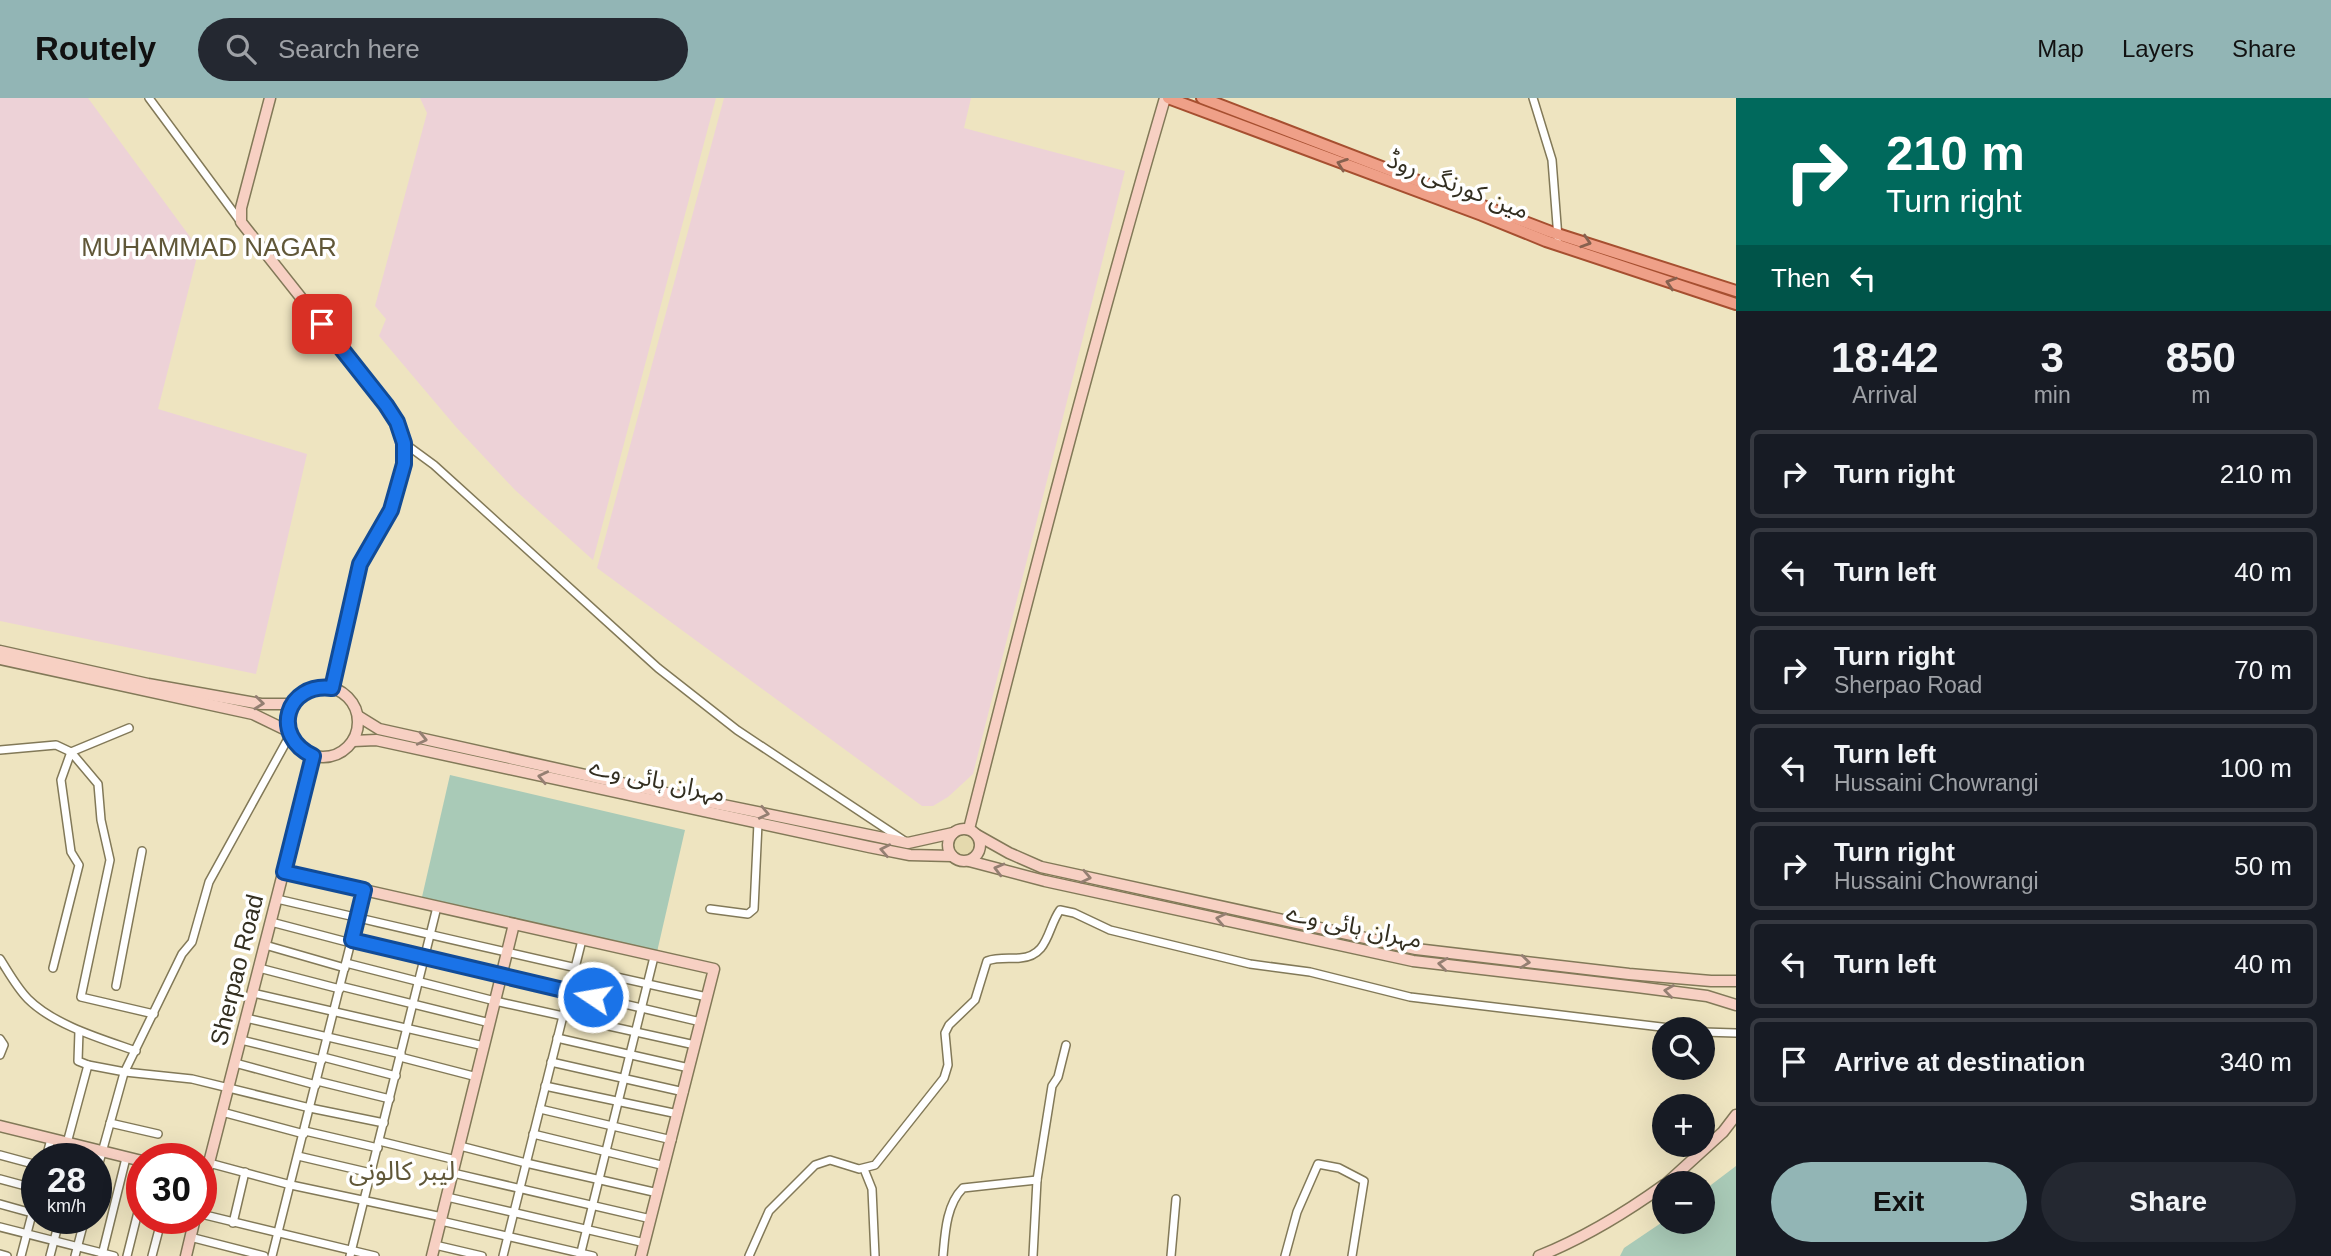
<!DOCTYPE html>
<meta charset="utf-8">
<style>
:root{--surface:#171b24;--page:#242831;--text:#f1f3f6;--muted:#9ea1a6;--line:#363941;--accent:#92b5b5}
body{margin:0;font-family:Helvetica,"Noto Sans Arabic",sans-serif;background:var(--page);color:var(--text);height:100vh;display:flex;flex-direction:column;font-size:26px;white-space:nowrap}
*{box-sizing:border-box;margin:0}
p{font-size:23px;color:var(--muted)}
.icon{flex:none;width:38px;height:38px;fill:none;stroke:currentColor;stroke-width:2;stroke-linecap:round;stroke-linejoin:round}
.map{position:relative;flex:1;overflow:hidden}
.side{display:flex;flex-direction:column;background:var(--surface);width:595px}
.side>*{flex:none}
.guide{background:#00695c;color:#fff;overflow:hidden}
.fabs{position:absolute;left:1652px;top:919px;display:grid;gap:14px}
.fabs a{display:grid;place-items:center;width:63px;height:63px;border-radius:50%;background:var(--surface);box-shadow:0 7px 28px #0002;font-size:35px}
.speed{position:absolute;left:21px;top:1045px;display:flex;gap:14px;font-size:35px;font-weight:700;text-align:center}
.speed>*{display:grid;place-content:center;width:91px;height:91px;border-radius:50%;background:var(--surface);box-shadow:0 7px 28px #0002;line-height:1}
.speed small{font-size:18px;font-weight:400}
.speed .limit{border:10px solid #d22;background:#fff;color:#111}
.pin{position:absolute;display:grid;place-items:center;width:60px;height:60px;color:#fff;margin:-30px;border-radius:14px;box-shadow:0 4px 10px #0006}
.me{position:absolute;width:77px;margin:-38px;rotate:282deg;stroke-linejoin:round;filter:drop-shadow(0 0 5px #0008)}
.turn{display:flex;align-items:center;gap:24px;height:147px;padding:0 35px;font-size:32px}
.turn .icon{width:91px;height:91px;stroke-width:2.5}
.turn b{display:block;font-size:49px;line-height:60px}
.then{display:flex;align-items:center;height:66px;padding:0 35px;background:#0003;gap:14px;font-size:26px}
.eta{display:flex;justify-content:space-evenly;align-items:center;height:119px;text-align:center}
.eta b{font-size:42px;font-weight:600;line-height:49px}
.button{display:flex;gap:14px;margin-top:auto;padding:14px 35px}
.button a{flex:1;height:80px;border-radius:42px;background:var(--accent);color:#111;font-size:28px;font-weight:600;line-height:80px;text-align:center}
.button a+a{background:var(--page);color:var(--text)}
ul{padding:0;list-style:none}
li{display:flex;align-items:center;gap:21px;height:88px;margin:0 14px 10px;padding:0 21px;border:4px solid var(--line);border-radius:10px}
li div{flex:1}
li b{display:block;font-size:26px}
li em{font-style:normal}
header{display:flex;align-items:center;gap:42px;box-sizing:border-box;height:98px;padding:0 35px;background:var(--accent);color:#111}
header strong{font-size:33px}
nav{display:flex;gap:38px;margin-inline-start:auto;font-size:24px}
.search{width:490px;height:63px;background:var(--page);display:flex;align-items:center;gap:18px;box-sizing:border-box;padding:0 24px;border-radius:38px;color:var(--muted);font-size:26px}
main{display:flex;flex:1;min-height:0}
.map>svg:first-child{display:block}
</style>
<header>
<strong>Routely</strong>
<div class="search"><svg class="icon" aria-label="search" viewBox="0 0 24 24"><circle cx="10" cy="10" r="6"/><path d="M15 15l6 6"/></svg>Search here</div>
<nav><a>Map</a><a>Layers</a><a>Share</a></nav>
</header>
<main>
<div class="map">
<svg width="1736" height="1158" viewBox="0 0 1736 1158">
<rect width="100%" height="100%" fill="#eee4c0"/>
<circle fill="#e4d9ad" cx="964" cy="748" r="11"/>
<g fill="#edd2d7">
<polygon points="0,0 88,0 199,151 158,311 307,356 256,576 0,523"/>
<polygon points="420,0 716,0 593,462 515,392 456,329 379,238 386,221 375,208 427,15"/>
<polygon points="724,0 971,0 964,30 1125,73 973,676 948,699 933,708 922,708 597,470"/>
</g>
<g fill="#a9cab7">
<polygon points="450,677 685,732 657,854 422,799"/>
<polygon points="1736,1068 1736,1158 1620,1158 1624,1150 1664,1123 1703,1124 1703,1093"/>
</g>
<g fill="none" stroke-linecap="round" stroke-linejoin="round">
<defs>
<g id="street">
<polyline points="149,0 240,123"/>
<polyline points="1533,0 1552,62 1558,140"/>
<polyline points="404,345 434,367 658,570 737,632 903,742"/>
<polyline points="0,652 56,647 71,654 129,630"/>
<path d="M277 801C420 834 563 868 707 899"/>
<polyline points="710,811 748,816 754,811 758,725"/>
<polyline points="271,824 351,845"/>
<polyline points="352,842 701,924"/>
<polyline points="265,847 345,870"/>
<path d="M0 861C9 875 17 890 28 901 54 927 102 941 136 953"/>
<polyline points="346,865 495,903 695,947"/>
<polyline points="53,870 79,767 71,754 61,682 71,654 98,686 101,722 110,762 81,899 154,916"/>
<polyline points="259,870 340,891"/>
<polyline points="116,888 142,753"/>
<polyline points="340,888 490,925"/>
<polyline points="253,895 484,948"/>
<polyline points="246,920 401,956"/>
<polyline points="79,933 78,963 88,967"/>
<polyline points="1703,934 1736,935"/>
<polyline points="557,940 689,970"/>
<polyline points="0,941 4,947 0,957"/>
<polyline points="241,942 322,962"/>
<polyline points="323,959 396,978"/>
<polyline points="400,959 477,979"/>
<polyline points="551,964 684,994"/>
<polyline points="235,965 316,987"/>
<polyline points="317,983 390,1001"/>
<polyline points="545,988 678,1016"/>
<polyline points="540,1011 672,1042"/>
<polyline points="222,1014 304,1036"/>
<polyline points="110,1025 158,1036"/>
<polyline points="305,1033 378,1050"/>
<polyline points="533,1036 665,1068"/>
<polyline points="379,1043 456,1062"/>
<polyline points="67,1045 88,967 125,974 192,981 310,1010 384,1025"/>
<polyline points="460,1048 526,1065 658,1095"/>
<polyline points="0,1057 37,1067"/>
<polyline points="298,1058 371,1075"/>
<polyline points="46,1060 51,1041"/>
<polyline points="75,1060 78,1048"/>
<polyline points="209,1065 291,1087 442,1119"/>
<polyline points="864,1071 872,1091 875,1158"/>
<polyline points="453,1075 651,1121"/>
<polyline points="96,1076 124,975 182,856 192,844 209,784 290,637"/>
<polyline points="0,1081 37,1091"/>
<polyline points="447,1099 645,1145"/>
<polyline points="0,1106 32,1115"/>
<polyline points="201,1116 375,1158"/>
<polyline points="441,1123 593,1158"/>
<polyline points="233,1125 245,1074"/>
<polyline points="0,1129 114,1158"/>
<polyline points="190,1139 264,1158"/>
<polyline points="435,1147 482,1158"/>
<polyline points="0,1156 7,1158"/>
<polyline points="102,1157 126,1060"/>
<polyline points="21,1158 37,1097"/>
<polyline points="50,1158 60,1120"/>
<polyline points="75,1158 85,1120"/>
<polyline points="127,1158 142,1098"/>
<polyline points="152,1158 162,1120"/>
<polyline points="272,1158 364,792"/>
<polyline points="350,1158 437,809"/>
<polyline points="503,1158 582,842"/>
<polyline points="580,1158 654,859"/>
<path d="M749 1158 769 1113 815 1067 830 1062 859 1071 875 1067 944 980 948 967 945 935 949 927 975 902 987 863C998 859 1009 861 1020 860 1049 858 1047 830 1060 812L1074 815 1110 832 1250 866 1310 874 1410 899 1678 931"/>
<path d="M943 1158C945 1136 946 1107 963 1090L1037 1082"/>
<polyline points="1033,1158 1037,1082 1052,988 1058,979 1066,947"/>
<polyline points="1171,1158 1176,1101"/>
<polyline points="1285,1158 1297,1114 1318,1066 1339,1070 1364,1083 1352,1158"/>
</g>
<g id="secondary">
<polyline points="270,0 241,110 241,124 386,307 397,325 404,345 403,366 391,412 361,466 332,590"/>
<polyline points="0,553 148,586 261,606 293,606"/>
<polyline points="0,561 253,616 288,633"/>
<circle cx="323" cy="624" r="35"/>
<polyline points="358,618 379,631 684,699 908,745 953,735"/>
<polyline points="353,643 376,642 869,749 910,757 952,758"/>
<circle cx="964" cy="747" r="16"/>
<path d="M969 731C1031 486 1094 243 1165 0"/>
<polyline points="977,737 1009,755 1041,769 1416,851 1629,876 1711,883 1736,883"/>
<polyline points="969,763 1045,783 1413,863 1637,889 1707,898 1736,907"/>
<polyline points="284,774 714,871 641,1158"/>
<polyline points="0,1028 142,1063"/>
<polyline points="1667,1085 1723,1034 1736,1017"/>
<polyline points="201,1096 313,658"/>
<polyline points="186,1158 195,1120"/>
<polyline points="432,1158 514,826"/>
<path d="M1539 1158C1584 1140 1625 1115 1664 1087"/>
</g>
<g id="primary">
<polyline points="1168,0 1482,117 1546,143 1736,206"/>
<polyline points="1202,0 1551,134 1736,193"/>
</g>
</defs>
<use href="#street" stroke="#827958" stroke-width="10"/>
<use href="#secondary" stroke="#827958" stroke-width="13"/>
<use href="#primary" stroke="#a64f30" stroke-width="14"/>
<use href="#street" stroke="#fff" stroke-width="7"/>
<use href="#secondary" stroke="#f7d0c3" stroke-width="10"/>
<use href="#primary" stroke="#efa088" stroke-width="10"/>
</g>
<defs><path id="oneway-chevron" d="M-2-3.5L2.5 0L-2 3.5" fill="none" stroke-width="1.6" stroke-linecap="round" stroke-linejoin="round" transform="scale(1.75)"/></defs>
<g stroke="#87614f">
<use href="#oneway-chevron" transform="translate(1342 66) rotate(-160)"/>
<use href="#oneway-chevron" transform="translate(1586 144) rotate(18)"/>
<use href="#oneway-chevron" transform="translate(1671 185) rotate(-162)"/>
</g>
<g stroke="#947f72">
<use href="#oneway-chevron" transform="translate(259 605) rotate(6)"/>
<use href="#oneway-chevron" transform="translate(422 641) rotate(13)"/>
<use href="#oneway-chevron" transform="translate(543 679) rotate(-168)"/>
<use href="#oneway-chevron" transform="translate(764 715) rotate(12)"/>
<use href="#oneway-chevron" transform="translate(885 752) rotate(-169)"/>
<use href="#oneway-chevron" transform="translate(999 771) rotate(-165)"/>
<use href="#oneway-chevron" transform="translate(1086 779) rotate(12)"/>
<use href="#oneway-chevron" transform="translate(1221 821) rotate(-168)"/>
<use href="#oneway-chevron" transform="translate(1525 864) rotate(7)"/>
<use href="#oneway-chevron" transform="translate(1443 866) rotate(-173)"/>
<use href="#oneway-chevron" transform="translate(1669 893) rotate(-172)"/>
</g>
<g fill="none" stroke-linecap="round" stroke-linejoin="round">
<defs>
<path id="route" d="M322 226 386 307 397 324 404 345V366L391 412 360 466 332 590C286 584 270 638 313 658L284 774 364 792 352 842 593 899"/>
</defs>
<use href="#route" stroke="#114b97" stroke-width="18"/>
<use href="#route" stroke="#1a73e8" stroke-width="12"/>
</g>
<g text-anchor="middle" stroke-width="7" stroke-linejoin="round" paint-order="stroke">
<g font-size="24" fill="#322e20" stroke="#fff">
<text transform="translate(1458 87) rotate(21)" y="8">مین کورنگی روڈ</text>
<text transform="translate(657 682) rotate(12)" y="8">مہران ہائی وے</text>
<text transform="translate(1354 828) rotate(12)" y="8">مہران ہائی وے</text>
<text transform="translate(237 872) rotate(-76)" y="8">Sherpao Road</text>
</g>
<g font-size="26" fill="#605738" stroke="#fff">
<text x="209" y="158">MUHAMMAD NAGAR</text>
<text x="402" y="1082">لیبر کالونی</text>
</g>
</g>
</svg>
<div class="fabs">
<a><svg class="icon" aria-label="search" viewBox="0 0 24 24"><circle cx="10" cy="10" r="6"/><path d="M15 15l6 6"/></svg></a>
<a>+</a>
<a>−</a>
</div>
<div class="speed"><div>28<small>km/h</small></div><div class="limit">30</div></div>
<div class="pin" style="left:322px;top:226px;background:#d93025"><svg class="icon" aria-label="arrive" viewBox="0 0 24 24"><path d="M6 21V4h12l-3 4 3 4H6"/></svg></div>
<svg class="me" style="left:593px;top:899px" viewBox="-20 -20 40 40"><circle r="17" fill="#1a73e8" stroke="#fff" stroke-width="3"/><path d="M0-11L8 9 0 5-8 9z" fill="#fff"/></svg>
</div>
<section class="side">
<div class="guide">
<div class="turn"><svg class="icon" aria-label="right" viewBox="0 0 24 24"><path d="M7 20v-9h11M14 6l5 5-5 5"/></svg><div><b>210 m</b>Turn right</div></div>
<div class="then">Then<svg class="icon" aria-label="left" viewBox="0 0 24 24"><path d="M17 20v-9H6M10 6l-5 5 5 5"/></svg></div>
</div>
<div class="eta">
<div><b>18:42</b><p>Arrival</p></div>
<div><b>3</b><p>min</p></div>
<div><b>850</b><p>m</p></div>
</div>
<ul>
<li><svg class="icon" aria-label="right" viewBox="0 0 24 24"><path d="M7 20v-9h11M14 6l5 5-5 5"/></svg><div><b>Turn right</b></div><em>210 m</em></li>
<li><svg class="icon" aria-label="left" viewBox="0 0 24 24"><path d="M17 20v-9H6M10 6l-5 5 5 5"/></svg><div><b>Turn left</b></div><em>40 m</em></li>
<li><svg class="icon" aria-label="right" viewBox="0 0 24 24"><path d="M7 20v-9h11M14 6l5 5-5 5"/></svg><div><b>Turn right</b><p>Sherpao Road</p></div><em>70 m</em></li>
<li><svg class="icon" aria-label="left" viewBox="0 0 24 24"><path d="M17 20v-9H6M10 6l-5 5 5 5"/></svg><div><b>Turn left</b><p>Hussaini Chowrangi</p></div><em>100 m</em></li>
<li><svg class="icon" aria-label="right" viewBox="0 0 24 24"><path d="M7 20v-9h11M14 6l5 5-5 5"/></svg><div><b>Turn right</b><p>Hussaini Chowrangi</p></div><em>50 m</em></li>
<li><svg class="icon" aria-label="left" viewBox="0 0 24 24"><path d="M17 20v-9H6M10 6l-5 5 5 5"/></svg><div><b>Turn left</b></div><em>40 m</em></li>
<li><svg class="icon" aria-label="arrive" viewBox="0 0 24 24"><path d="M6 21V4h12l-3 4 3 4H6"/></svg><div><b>Arrive at destination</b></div><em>340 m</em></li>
</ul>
<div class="button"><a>Exit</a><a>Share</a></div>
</section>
</main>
